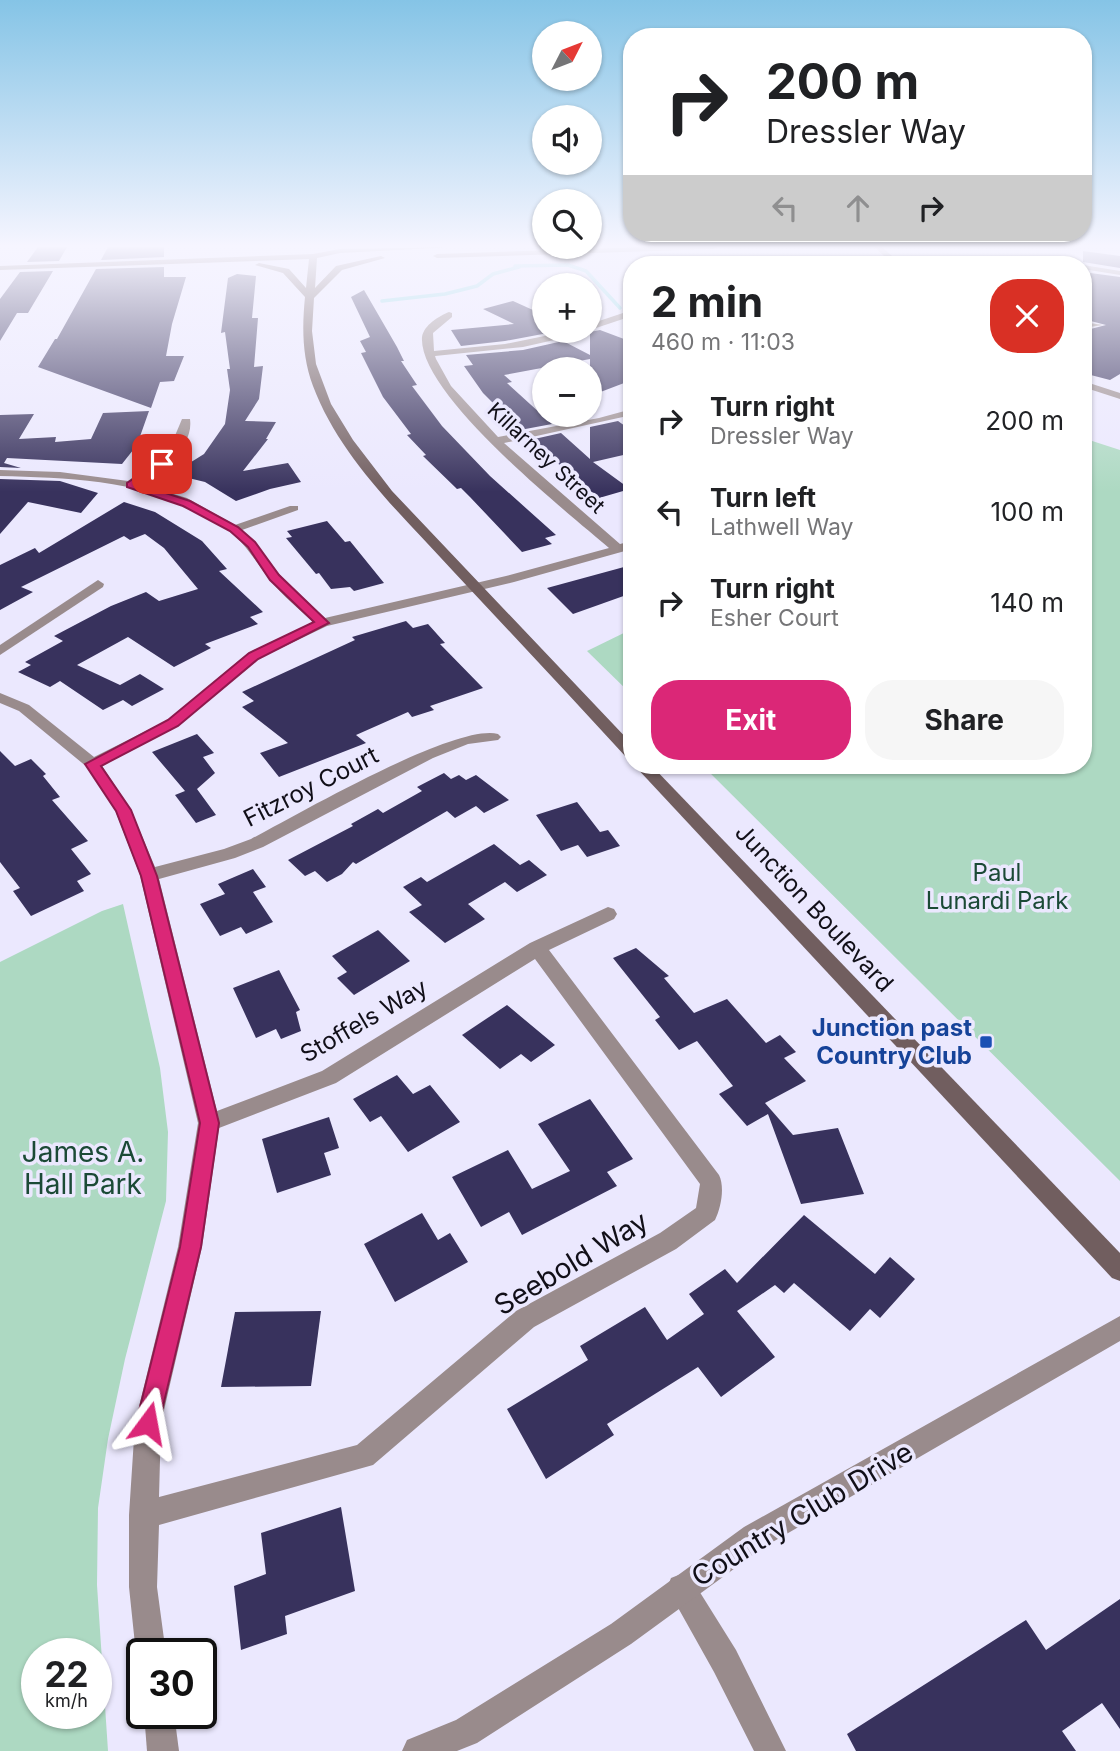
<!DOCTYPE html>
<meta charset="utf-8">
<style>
:root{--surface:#fff;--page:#f6f6f6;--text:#202124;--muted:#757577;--accent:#db2777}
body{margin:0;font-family:Inter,sans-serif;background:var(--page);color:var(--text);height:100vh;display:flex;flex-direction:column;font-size:26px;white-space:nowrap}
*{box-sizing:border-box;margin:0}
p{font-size:23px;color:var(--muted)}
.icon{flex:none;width:38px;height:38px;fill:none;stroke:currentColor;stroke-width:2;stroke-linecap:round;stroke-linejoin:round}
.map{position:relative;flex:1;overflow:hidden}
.details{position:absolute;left:623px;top:256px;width:469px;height:518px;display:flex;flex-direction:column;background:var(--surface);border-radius:28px;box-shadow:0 2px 5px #0004}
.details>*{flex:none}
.guide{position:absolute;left:623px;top:28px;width:469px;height:214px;border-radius:28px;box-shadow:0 2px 5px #0004;background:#fff;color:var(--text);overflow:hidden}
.needle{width:46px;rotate:48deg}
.controls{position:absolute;left:532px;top:21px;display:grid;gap:14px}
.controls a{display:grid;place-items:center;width:70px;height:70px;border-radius:50%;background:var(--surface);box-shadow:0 2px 5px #0004;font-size:35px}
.speed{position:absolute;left:21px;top:1638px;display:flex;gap:14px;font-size:35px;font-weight:700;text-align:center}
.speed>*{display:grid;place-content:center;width:91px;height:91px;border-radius:50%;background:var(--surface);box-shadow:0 2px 5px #0004;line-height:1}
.speed small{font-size:18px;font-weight:400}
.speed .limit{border:4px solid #111;border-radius:10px;background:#fff;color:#111}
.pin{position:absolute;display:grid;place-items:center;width:60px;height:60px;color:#fff;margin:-30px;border-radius:14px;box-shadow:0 4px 10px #0006}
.me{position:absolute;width:77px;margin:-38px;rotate:13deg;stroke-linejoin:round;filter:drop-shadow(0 0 5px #0008)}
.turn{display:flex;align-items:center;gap:24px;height:147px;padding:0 28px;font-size:32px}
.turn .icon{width:91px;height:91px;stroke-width:2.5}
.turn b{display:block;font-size:49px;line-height:60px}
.lanes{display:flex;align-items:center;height:66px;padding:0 28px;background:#0003;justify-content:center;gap:35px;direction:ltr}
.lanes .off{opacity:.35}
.round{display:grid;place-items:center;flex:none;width:74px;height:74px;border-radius:28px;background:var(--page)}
.summary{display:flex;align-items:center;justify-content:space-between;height:119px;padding:0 28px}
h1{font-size:42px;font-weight:700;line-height:52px}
.button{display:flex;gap:14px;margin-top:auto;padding:14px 28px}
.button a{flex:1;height:80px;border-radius:28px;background:var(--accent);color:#fff;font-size:28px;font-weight:700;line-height:80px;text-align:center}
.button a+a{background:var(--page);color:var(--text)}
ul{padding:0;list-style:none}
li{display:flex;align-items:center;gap:21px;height:91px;padding:0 28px}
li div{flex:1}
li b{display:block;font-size:26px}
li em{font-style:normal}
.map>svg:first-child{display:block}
</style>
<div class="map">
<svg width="1120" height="1751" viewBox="0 0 1120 1751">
<rect width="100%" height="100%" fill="#ebe8fe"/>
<g fill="#add9c2" fill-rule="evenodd">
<polygon points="1083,438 1120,450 1120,1181 702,765 1083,765"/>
<polygon points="632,629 632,695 587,651"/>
<path d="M123 904 160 1068 168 1132 166 1201 125 1359 108 1439 98 1508 97 1585 108 1751H0V962L102 911ZM37 1654H96V1713H37Z"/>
</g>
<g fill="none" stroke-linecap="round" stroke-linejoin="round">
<g stroke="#92dbe4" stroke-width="3.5">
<polyline points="515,266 568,265 586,271 620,308"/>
<polyline points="382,301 445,294 477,286 493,274 519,267"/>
</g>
</g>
<g fill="#38325d">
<polygon points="38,247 67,247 59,261 27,262"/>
<polygon points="108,247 164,247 164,257 101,260"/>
<polygon points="1083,251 1120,256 1120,268 1083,262"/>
<polygon points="164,267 164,277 186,277 172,324 166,356 184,356 174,381 160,382 151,408 38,367 55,339 57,339 96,269"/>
<polygon points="53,271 28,313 17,313 0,341 0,299 20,272"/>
<polygon points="1083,272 1120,277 1120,374 1110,380 1083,373 1083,331 1106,325 1083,319"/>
<polygon points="237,274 256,276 252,318 258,318 254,367 263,366 259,399 245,421 276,422 266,439 268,439 243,471 288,463 301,482 270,489 236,501 205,482 172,474 204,454 225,424 230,390 227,369 230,369 225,332 221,333 228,278"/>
<polygon points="364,290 397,347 404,361 401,361 417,385 412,386 442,426 490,476 556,535 545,538 552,544 522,552 470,497 461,488 457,489 423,456 426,455 407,435 411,434 383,397 361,353 366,352 360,341 370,337 351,297"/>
<polygon points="513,301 544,315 544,331 548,333 505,341 461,346 451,330 514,324 483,309"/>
<polygon points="600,330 632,342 632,380 590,396 590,359 504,375 512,382 507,383 552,424 520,430 483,393 464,366 473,365 466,355 523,350 563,341 590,355 590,332"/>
<polygon points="149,411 137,445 122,464 7,458 4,463 21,468 0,467 0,415 34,414 19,439 56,437 55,442 91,439 103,413"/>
<polygon points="618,421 632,431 632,453 593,462 630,489 599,498 530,440 561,433 590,459 590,427"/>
<polygon points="0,479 60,481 98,493 81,513 28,502 0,534"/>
<polygon points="124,502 155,512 202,541 227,569 219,571 263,612 250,617 258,624 205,644 211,648 174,667 128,637 77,665 120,685 140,674 164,689 132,706 123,700 103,710 60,681 50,687 18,672 31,665 25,662 63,641 54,636 111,606 146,592 159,601 198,589 164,548 145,534 130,540 124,536 21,587 33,592 0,610 0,565 35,548 39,553"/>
<polygon points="327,521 345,542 350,541 384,583 354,591 350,587 331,589 319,573 316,574 286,538 292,537 287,531"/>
<polygon points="624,567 632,574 632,593 573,614 547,588"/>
<polygon points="406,621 413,628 428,624 445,643 440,644 483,688 430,706 434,710 412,717 408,712 356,735 366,743 279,777 260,753 288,743 242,707 254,701 242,692 355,640 352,637"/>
<polygon points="197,734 214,753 203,757 215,773 197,789 216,815 196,823 175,795 185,791 152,752"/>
<polygon points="0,751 15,766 31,759 46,774 43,776 60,797 52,800 88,841 71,849 91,874 77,881 84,891 31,916 13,891 20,888 0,862"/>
<polygon points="444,773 451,779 459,775 466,780 476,775 509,800 484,813 476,806 455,818 447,811 356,864 353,862 342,874 327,882 315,871 305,876 288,860 353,826 351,824 378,809 383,813 422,791 417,787"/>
<polygon points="577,802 600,832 608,830 620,846 587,857 578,845 561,851 536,815"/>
<polygon points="494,844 520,865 529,860 547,875 517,892 505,882 468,904 485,919 445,943 409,912 422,905 403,887 421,877 427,882"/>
<polygon points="253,869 266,887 253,892 273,922 246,934 241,927 220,936 200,904 225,894 218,884"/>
<polygon points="378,930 410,961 354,995 337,978 347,972 332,956"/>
<polygon points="636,948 669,976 664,978 694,1013 727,999 766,1043 780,1035 796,1052 784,1058 806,1081 765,1103 793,1135 838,1128 864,1194 801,1204 768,1114 747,1126 719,1094 733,1086 697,1041 679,1050 655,1020 660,1017 613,958"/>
<polygon points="279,970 300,1010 296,1012 301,1031 281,1039 276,1029 256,1038 233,988"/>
<polygon points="507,1005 555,1045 531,1062 521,1054 500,1069 462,1035"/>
<polygon points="397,1075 413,1094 430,1085 460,1122 408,1152 381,1116 370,1122 353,1099"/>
<polygon points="590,1099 633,1159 607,1172 617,1186 522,1235 509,1212 481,1227 452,1177 508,1150 532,1189 570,1171 538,1124"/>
<polygon points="329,1117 339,1148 324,1153 331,1175 277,1193 262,1139"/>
<polygon points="422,1213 438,1240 450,1233 468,1262 395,1302 364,1244"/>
<polygon points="804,1215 875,1274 890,1257 915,1279 880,1318 870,1309 850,1331 794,1283 784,1293 775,1285 737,1311 775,1357 721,1397 698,1367 607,1424 614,1435 546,1479 507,1409 588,1360 580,1346 645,1307 667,1340 704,1314 689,1294 725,1269 737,1283"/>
<polygon points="321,1311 311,1386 221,1387 235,1312"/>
<polygon points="341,1507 355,1591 285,1616 287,1634 241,1650 234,1586 266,1574 261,1533"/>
<polygon points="1120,1599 1120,1729 1102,1703 1062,1731 1076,1751 856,1751 847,1734 1026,1620 1046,1650"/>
</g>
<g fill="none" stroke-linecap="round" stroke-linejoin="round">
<g fill="#998b8c" fill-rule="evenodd">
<polygon points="874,247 882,247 901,264 893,264"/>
<polygon points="1005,259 1063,264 925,264 929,262"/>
<polygon points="1083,265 1120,271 1120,275 1083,269"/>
<polygon points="632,310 632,316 590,330 590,324"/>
<path d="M449 312 452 313V317L433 333 434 351 505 344 569 331H582L563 338 523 347 435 356 436 359 451 386 498 437 599 418 632 409V415L504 443 620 544 632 541V549L514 582 327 626 258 659 178 726 102 766 131 810 155 867 224 849 251 839C297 815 455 723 498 734L501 737 498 740 468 744 433 758 263 847 235 858 159 879 217 1111 322 1071 530 943 608 907 614 909 617 914 614 919 549 950 719 1175C725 1187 721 1208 715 1220L676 1249 534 1327 373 1465 159 1525 157 1587 166 1654H142V1665L136 1654 129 1587V1515L135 1423 178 1247 198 1123 140 875 115 810 87 767 19 711 0 703V693L29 705 94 757 168 720 248 653 313 622C299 609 283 596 271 581 258 566 249 548 234 535 171 481 79 478 0 476V470L60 472 128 481 169 450 182 419H190C194 448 161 469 140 484L187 498 235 525 290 506H298V510L242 530 286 582 325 618 506 576 609 548C566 511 418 394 422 337 424 325 439 316 449 312ZM535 959 700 1184 696 1208 660 1233 516 1311 357 1445 159 1497 161 1423 202 1247 219 1128 336 1083Z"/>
<polygon points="1083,322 1103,325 1083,328"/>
<polygon points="1083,381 1120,393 1120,399 1083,387"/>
<polygon points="98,580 104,584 103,587 0,655 0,645"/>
<polygon points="681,1574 691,1578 736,1650 786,1751 754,1751 714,1672 667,1588 671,1578"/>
<polygon points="144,1713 174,1713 179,1751 147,1751"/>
</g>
<polygon fill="#998b8c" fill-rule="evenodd" points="1120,1316 1120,1341 764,1547 631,1644 477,1743 457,1751 402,1751 407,1740 456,1720 611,1624 744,1527"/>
<g fill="#715e5f" fill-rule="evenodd">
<path d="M454 247 340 253 317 258 315 288 336 266 381 256 385 258 342 270 314 298 312 331 316 364 331 404 353 440 392 491 632 744V759L626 757C569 695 511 633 453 571 402 515 340 458 313 386 302 357 302 327 305 297L283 273 255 265 259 263 289 269 306 288 309 259 0 270V266L313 254 340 249Z"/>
<polygon points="646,247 718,247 714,249 437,258 433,256 437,254"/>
<polygon points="634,765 651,765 1120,1253 1120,1281 1112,1278"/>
</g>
</g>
<linearGradient id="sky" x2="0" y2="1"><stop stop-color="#85c4e6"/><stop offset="0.5" stop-color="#f6f5ff"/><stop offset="1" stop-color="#f6f5ff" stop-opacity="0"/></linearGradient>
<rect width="1120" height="492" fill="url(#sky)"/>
<polygon fill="#db2777" stroke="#8e194d" stroke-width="2" points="158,462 167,464 138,484 190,501 238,527 255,542 279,575 329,623 258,659 178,726 101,766 131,810 157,876 219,1123 201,1247 159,1423 156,1431 148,1435 139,1431 136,1423 180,1247 200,1123 141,876 116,811 85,764 168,720 249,653 314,622 270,580 248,547 230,531 183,506 127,487 127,483"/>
<rect fill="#1a4fb4" stroke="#ebe8fe" stroke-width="2.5" x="979" y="1035" width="14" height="14" rx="3.5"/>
<g text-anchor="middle" stroke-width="7" stroke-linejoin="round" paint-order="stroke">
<g font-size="21" fill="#110f18" stroke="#ebe8fe">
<text transform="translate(546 458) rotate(43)" y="7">Killarney Street</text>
</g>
<g font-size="24" fill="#110f18" stroke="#ebe8fe">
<text transform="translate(311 787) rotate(-27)" y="8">Fitzroy Court</text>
<text transform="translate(814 908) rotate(47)" y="8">Junction Boulevard</text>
<text transform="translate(364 1021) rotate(-30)" y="8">Stoffels Way</text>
</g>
<g font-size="24" fill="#1b4a36" stroke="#ebe8fe">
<text x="997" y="881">Paul<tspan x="997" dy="28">Lunardi Park</tspan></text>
</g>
<g font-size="24" font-weight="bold" fill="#164399" stroke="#ebe8fe" text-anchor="end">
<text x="972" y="1036">Junction past<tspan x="972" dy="28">Country Club</tspan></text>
</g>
<g font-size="28" fill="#1b4a36" stroke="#ebe8fe">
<text x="83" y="1162">James A.<tspan x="83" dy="32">Hall Park</tspan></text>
</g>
<g font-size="28" fill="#110f18" stroke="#ebe8fe">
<text transform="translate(571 1263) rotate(-31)" y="10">Seebold Way</text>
<text transform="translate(802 1514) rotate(-31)" y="10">Country Club Drive</text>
</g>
</g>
</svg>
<div class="controls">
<a><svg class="needle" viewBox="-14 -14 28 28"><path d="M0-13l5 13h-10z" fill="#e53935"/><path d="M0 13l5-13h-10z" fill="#757577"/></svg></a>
<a><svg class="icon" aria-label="sound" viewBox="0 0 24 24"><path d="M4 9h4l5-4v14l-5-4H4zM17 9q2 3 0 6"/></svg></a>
<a><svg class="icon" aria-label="search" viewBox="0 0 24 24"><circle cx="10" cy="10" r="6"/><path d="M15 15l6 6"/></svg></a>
<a>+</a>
<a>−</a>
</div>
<div class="speed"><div>22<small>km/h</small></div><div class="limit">30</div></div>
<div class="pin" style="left:162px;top:464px;background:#d93025"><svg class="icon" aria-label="arrive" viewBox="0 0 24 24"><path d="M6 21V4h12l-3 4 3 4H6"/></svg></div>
<svg class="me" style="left:148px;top:1423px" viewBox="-20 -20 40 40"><path d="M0-17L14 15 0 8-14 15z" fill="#db2777" stroke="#fff" stroke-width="4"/></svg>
<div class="guide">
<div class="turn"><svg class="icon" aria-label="right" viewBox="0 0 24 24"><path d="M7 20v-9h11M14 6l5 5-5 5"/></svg><div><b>200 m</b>Dressler Way</div></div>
<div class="lanes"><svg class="icon off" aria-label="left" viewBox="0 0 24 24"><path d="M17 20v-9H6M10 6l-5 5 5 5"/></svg><svg class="icon off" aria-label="ahead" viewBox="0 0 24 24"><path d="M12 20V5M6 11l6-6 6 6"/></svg><svg class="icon" aria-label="right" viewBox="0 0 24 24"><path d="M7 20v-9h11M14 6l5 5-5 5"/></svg></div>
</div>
<section class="details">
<div class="summary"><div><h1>2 min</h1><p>460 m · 11:03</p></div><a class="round" style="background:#d93025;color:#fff"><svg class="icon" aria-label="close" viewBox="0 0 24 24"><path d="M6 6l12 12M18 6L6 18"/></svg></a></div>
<ul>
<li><svg class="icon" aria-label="right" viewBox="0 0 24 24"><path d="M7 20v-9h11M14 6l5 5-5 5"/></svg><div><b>Turn right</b><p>Dressler Way</p></div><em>200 m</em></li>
<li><svg class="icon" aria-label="left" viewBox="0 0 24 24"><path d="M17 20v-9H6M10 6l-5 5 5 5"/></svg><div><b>Turn left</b><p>Lathwell Way</p></div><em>100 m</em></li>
<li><svg class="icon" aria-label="right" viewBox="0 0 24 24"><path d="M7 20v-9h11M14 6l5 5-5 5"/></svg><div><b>Turn right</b><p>Esher Court</p></div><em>140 m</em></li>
</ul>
<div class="button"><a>Exit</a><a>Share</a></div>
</section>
</div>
